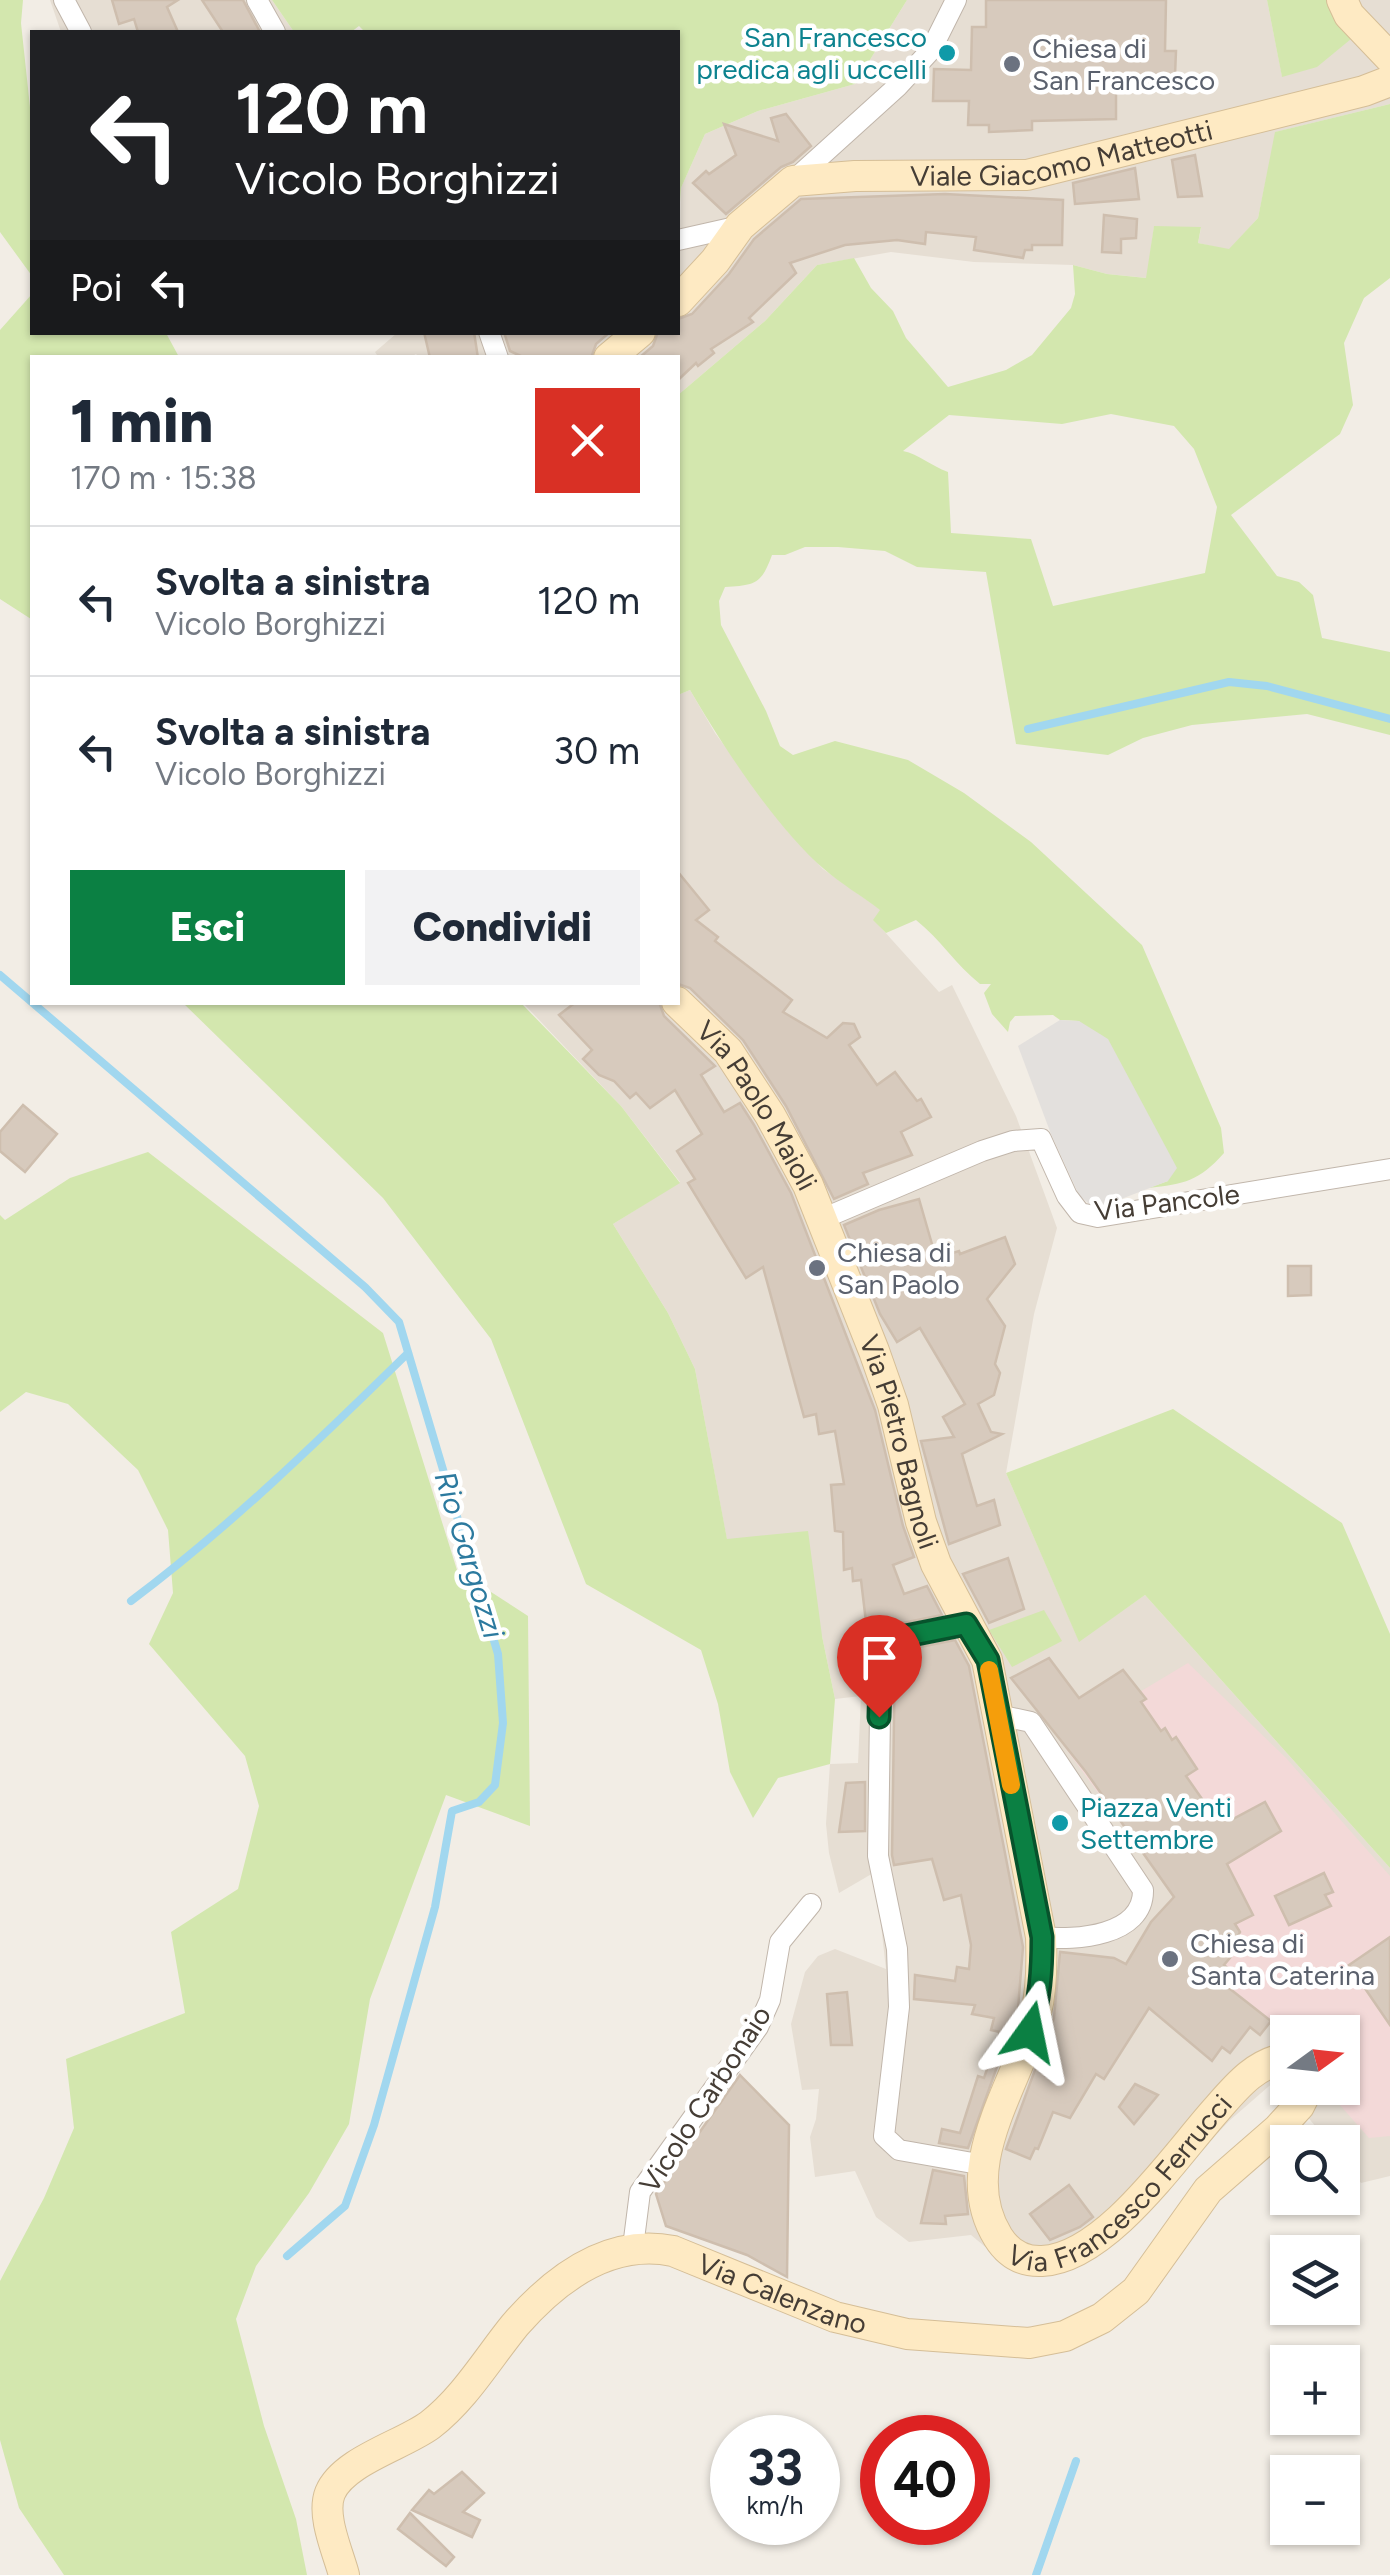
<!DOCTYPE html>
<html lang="it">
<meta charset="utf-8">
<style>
:root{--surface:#fff;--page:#f2f2f3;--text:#1f2937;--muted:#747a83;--line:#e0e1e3;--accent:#0b8043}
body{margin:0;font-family:Figtree,sans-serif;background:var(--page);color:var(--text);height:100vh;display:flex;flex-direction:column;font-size:38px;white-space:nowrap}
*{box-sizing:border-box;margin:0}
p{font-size:32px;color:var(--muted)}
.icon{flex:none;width:55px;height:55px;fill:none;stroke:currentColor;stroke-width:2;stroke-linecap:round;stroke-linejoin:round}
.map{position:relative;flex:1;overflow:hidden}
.details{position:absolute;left:30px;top:355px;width:650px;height:650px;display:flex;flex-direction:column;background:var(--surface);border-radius:0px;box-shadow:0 2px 8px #0004}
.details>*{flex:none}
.top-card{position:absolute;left:30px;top:30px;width:650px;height:305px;border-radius:0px;box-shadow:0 2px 8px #0004;background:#202124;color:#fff;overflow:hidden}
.needle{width:65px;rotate:75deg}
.controls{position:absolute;left:1270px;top:2015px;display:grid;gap:20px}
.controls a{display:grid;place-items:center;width:90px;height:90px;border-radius:0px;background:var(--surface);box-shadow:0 2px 8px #0004;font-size:50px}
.speed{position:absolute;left:710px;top:2415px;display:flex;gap:20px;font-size:50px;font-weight:700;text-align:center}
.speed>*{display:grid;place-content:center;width:130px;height:130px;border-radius:50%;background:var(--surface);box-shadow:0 2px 8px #0004;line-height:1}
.speed small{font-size:25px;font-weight:400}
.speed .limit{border:15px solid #d22;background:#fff;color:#111}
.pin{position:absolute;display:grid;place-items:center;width:85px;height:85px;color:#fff;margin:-102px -42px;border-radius:50% 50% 50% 0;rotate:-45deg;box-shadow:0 0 10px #0007}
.pin .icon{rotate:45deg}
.me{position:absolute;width:110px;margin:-55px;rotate:12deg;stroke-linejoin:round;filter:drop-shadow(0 0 8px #0008)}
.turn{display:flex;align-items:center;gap:35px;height:210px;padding:0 40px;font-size:45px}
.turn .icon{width:130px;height:130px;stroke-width:2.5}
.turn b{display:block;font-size:70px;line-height:85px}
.then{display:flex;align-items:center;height:95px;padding:0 40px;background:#0003;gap:20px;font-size:38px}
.round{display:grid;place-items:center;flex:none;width:105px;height:105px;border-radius:0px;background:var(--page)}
.overview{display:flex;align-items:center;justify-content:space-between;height:170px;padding:0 40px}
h1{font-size:60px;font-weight:800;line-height:75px}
.action{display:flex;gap:20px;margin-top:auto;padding:20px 40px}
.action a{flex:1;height:115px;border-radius:0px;background:var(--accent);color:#fff;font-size:40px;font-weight:800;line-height:115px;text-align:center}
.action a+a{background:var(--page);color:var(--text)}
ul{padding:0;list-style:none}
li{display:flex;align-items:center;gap:30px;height:150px;padding:0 40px;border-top:2px solid var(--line)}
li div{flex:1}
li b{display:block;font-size:38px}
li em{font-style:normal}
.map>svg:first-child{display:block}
</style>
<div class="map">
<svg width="1390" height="2575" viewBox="0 0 1390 2575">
<rect width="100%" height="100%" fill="#f2ede5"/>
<g fill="#e6ded3" fill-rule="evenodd">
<polygon points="50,0 272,0 294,32 61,32"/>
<polygon points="907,0 1267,0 1282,76 1351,39 1359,0 1390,0 1390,104 1276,132 1258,218 1229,250 1198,243 1201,228 1154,227 1147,278 1107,274 1073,265 974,262 891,252 817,265 765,321 678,395 678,358 420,358 416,354 410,357 379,358 375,352 397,333 678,332 681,188 705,134 758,111 855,84"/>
<path d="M690 690 715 733 788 832 823 869 881 910 874 920 939 992 952 985 1016 1116 1057 1228 1034 1314 1006 1473 1079 1641 1145 1595 1390 1868V2176L1361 2183 1343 2160 1342 2142H1328L1277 2079 1229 2121 1115 2243 1067 2270 1007 2265 971 2235 909 2242 876 2217 855 2171 815 2177 810 2137 816 2119 819 2089 802 2090 791 2024 805 1972 818 1956 835 1949 886 1969 875 1872 839 1893 829 1853 826 1824 830 1764 858 1763 861 1696 835 1699 822 1636 727 1540 695 1369 668 1313 613 1224 680 1182 621 1106 523 1003 678 1002V695ZM1288 2032H1342V2088H1288Z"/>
</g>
<polygon fill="#f3d9d8" points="1188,1663 1286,1758 1390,1876 1390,2136 1369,2138 1325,2088 1342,2088 1342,2032 1288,2032 1287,2041 1271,2021 1214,1978 1166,1907 1174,1896 1047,1723 1133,1696"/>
<g fill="#d3e7ae" fill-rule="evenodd">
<polygon points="0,0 23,0 21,23 32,126 32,276 0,232"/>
<polygon points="272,0 907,0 855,84 758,111 705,134 681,188 678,230 678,32 365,32 359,26 351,32 294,32"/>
<polygon points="1267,0 1359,0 1351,39 1317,67 1282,77"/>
<path d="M1390 104V278L1364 298 1344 343 1353 405 1340 434 1231 515 1277 576 1299 582 1313 595 1322 638 1390 652V735L1307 714 1192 725 1143 738 1108 755 1016 744 986 572 917 567 885 551 838 547H805L785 555H772C761 585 755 585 725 587L719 601 721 625 766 711 780 746 793 755 835 741 908 760 964 793 1031 842 1142 945 1221 1128 1224 1153C1199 1181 1185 1184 1148 1188L1168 1181 1079 1021 1060 1020 1053 1015 1015 1016 1010 1022 1008 1032 992 1014 984 993 991 984H980C956 965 940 939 916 920L886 933 873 920 880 910C862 896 841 884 824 869 776 828 722 745 690 690L678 695V395L765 321 817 265 854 258 871 288 893 311 906 338 948 387 1006 370 1032 355 1071 308 1075 294 1073 265 1107 274 1146 278 1154 226 1201 227 1198 243 1229 249 1258 218 1275 132ZM1111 414 1174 426 1194 449 1217 507 1205 573 1053 606 1031 539 951 533 948 472C931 466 919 454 903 451L949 415 1062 424Z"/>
<polygon points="32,294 32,332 166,333 179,357 32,358 31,619 0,599 0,330"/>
<polygon points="183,1003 521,1003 621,1106 680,1183 613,1224 668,1313 695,1369 727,1539 808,1531 822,1636 835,1699 830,1764 778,1778 753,1818 730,1772 718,1704 701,1650 586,1584 491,1339 383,1198"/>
<polygon points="148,1152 383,1333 457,1570 528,1616 530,1826 446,1795 370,1999 349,2124 309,2193 256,2266 236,2319 264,2426 296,2519 307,2575 64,2575 19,2508 0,2440 0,2281 44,2198 74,2128 66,2059 185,2013 171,1932 238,1889 259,1806 245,1756 149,1644 173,1593 168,1530 138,1470 68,1404 26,1392 0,1412 0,1215 5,1220 70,1178"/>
<polygon points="1173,1409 1342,1523 1390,1634 1390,1868 1145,1595 1079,1642 1006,1473"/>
<polygon points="1044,1610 1062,1641 1012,1667 989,1630"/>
</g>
<polygon fill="#e3e0dd" points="1060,1020 1079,1021 1108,1039 1177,1168 1168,1181 1095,1209 1079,1195 1051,1134 1018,1046"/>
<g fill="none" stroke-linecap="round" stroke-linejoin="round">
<g stroke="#a1d7ef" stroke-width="8">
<polyline points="1028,729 1229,682 1267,686 1390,719"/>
<polyline points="0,975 365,1287 399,1322 498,1654 503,1723 495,1785 479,1802 452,1811 435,1907 374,2125 345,2206 287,2256"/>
<path d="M131 1601C231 1526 319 1440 408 1353"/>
<polyline points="1036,2575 1076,2461"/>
</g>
</g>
<g fill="#d7cabd" stroke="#cebeae" stroke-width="2.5">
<polygon points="112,0 178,0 167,7 178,32 138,32 134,19 119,24"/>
<polygon points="202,0 243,0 260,32 223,32"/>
<polygon points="986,0 1166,0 1165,51 1176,51 1175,75 1132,75 1132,89 1116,88 1116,119 1032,121 1032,130 989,132 989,125 968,125 969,101 933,101 934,69 971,70 972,27 986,27"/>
<polygon points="786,114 811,146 793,162 781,167 726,214 693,183 706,171 709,174 736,155 724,124 778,141 771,118"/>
<polygon points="1195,155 1202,196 1178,197 1172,160"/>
<polygon points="1135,168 1139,199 1075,204 1073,183"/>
<polygon points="945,194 1063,200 1062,245 1032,245 1032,250 1025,250 1023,258 974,250 976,237 926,232 925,244 897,240 845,245 790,263 796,273 749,318 753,322 711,349 714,353 698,366 696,363 678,380 678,358 639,358 653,346 658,332 678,332 678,319 692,314 729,274 754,239 801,199"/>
<polygon points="1104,215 1137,219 1136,238 1121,239 1121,253 1102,252"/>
<polygon points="424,332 474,332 478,358 430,358"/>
<polygon points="504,332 610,332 596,344 591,358 525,358 510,351"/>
<polygon points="678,872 709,910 696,920 718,937 715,941 792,1000 783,1012 827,1038 843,1023 854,1024 860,1037 849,1045 877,1085 895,1072 917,1101 921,1099 931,1117 901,1132 912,1155 863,1173 868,1184 834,1199 786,1106 743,1040 690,988 678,984"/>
<polygon points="576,1002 659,1002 664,1016 715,1066 701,1075 724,1112 740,1103 754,1125 791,1193 875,1410 903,1526 914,1557 893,1565 904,1594 927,1586 942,1615 878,1628 868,1639 861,1580 853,1581 852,1568 844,1570 843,1532 835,1531 831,1485 844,1484 835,1431 819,1434 816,1414 804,1417 763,1267 746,1278 688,1183 695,1179 677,1151 702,1134 675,1090 650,1108 636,1093 630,1098 614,1081 599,1075 583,1059 592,1050 559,1015"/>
<polygon points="23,1105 57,1134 25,1172 0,1151 0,1132"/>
<polygon points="919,1199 936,1258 959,1251 960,1254 1005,1237 1015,1264 987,1299 1005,1326 995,1364 1000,1373 994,1395 978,1404 991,1432 1002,1434 962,1454 977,1506 994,1500 1000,1525 949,1544 921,1441 954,1437 943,1417 965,1404 920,1328 897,1342 880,1314 844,1225 879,1210"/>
<polygon points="1288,1266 1311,1266 1311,1295 1288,1296"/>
<polygon points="1008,1558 1024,1609 989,1623 963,1574"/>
<polygon points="955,1640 969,1666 1023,1947 1018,2008 968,2148 939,2143 942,2129 960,2133 978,2076 984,2078 1000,2032 991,2030 994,2018 972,2014 975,2005 914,1999 915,1975 955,1981 957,1967 969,1969 971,1945 961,1895 944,1900 932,1859 894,1865 892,1855 895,1652"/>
<polygon points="1049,1658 1079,1698 1123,1670 1146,1699 1141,1702 1161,1731 1165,1728 1172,1740 1176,1737 1197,1769 1186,1776 1209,1809 1220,1802 1231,1820 1265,1802 1281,1831 1227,1864 1253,1915 1235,1924 1240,1932 1230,1950 1234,1953 1224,1965 1234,1974 1225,1985 1271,2021 1260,2035 1250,2027 1230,2053 1222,2047 1212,2061 1149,2008 1104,2079 1096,2074 1070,2118 1053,2112 1038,2149 1035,2148 1030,2159 1006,2149 1054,2018 1060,1952 1114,1958 1126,1964 1151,1922 1174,1897 1086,1772 1011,1678"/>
<polygon points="865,1782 865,1831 839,1832 846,1783"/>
<polygon points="1324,1873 1333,1892 1325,1895 1331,1906 1289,1925 1275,1896"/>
<polygon points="1390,1937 1390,2025 1349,1965"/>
<polygon points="847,1992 852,2045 831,2045 827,1994"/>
<polygon points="740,2075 789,2125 787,2277 747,2255 666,2226 656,2194"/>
<polygon points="1135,2084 1158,2095 1134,2124 1119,2107"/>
<polygon points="933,2170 964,2176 968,2214 945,2216 946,2224 921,2223"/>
<polygon points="1069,2185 1093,2217 1080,2227 1050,2240 1030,2214"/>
<polygon points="462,2472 484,2493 463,2512 480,2520 472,2537 412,2510 429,2490 434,2494"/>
<polygon points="410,2513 454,2557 446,2566 398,2529"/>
</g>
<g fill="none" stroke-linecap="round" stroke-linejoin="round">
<defs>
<g id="street">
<polyline points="64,0 81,32"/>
<polyline points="257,0 275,32"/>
<polyline points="793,181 898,86 931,50 956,0"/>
<polyline points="678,240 740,226"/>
<polyline points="489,332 498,358"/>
<polyline points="822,1219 982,1151 1013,1141 1041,1139 1067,1196 1080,1213 1098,1217 1390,1169"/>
<polyline points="966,1624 881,1641 878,1856 897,1949 899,2007 884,2136 899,2150 984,2165"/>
<path d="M998 1715 1031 1722 1143 1890C1144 1936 1075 1941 1041 1937"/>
<polyline points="633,2247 640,2192 758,2027 770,2000 780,1942 811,1904"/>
</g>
<g id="secondary">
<polyline points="1342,0 1349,15 1390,58"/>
<path id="s1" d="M678 301 715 261 740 226 793 181 855 176 1027 175 1364 91 1390 81"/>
<polyline points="609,358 640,332"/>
<path id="s2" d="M677 1002 728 1051 770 1115 808 1185 874 1351 893 1405 921 1522 936 1564 987 1660 1041 1937C1042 1962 1042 1988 1036 2013 1020 2082 953 2165 998 2237 1008 2253 1022 2262 1042 2261 1106 2258 1175 2156 1216 2110 1236 2087 1256 2062 1288 2058"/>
<path id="s3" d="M344 2575C338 2552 321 2516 330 2493 343 2461 403 2445 430 2425 465 2398 488 2358 515 2325 556 2278 609 2238 673 2251L835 2317 907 2334 1029 2343 1065 2336 1102 2318 1136 2291 1208 2190 1278 2129 1299 2106 1308 2088"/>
</g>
</defs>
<use href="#street" stroke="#c1b6ab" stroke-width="22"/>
<use href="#secondary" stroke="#d5be97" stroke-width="32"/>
<use href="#street" stroke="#fff" stroke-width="20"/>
<use href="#secondary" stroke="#feeac3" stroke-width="30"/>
</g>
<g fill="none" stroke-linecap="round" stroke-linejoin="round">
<defs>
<path id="route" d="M879 1717 881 1641 966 1624 988 1660 1042 1937C1042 1970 1040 2000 1030 2032"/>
</defs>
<use href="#route" stroke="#07532c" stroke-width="25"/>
<use href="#route" stroke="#0b8043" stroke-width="18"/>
<polyline stroke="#f59e0b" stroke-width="18" points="989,1670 1011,1785"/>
</g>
<g fill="#0f9aa8" stroke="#fff" stroke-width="4">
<circle cx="947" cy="53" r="10"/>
<circle cx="1060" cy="1823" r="10"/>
</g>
<g fill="#6b7280" stroke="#fff" stroke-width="4">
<circle cx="1012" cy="64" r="10"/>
<circle cx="817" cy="1268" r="10"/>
<circle cx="1170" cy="1959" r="10"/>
</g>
<g text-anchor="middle" stroke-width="9" stroke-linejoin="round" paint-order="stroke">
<g font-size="28" fill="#0d838f" stroke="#fff" text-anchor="end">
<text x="927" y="47">San Francesco<tspan x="927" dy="32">predica agli uccelli</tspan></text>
<text x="1080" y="1817" text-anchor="start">Piazza Venti<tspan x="1080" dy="32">Settembre</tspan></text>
</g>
<g font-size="28" fill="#5b616d" stroke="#fff" text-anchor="start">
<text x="1032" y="58">Chiesa di<tspan x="1032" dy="32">San Francesco</tspan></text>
<text x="837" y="1262">Chiesa di<tspan x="837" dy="32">San Paolo</tspan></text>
<text x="1190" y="1953">Chiesa di<tspan x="1190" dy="32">Santa Caterina</tspan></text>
</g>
<g font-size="28" fill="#453d35" stroke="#fff">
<text dy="10" stroke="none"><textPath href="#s1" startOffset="438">Viale Giacomo Matteotti</textPath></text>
<text dy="10" stroke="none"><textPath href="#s2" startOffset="132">Via Paolo Maioli</textPath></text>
<text transform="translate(1167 1202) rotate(-7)" y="10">Via Pancole</text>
<text dy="10" stroke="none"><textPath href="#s2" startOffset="500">Via Pietro Bagnoli</textPath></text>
<text transform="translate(705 2099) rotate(-57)" y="10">Vicolo Carbonaio</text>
<text dy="10" stroke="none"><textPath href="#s2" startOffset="1492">Via Francesco Ferrucci</textPath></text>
<text dy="10" stroke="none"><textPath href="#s3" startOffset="640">Via Calenzano</textPath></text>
</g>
<g font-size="30" font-style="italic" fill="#2c7a9f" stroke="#fff">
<text transform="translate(469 1555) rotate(73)" y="10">Rio Gargozzi</text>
</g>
</g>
</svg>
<div class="controls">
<a><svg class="needle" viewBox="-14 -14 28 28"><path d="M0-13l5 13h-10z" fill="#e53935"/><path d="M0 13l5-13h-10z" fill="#747a83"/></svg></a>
<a><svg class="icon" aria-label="search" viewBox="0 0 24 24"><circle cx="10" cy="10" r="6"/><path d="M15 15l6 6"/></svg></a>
<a><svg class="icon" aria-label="layers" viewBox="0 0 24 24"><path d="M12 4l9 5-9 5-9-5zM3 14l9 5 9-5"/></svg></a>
<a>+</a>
<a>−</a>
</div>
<div class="speed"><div>33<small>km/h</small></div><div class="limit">40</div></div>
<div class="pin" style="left:879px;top:1717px;background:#d93025"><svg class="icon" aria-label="arrive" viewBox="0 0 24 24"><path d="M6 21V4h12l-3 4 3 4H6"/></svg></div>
<svg class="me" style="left:1030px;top:2032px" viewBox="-20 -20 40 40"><path d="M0-17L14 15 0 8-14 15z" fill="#0b8043" stroke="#fff" stroke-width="4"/></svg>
<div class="top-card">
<div class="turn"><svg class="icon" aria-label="left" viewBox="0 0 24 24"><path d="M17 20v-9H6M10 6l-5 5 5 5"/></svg><div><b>120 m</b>Vicolo Borghizzi</div></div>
<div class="then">Poi<svg class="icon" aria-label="left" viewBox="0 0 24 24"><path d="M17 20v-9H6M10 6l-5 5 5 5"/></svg></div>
</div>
<section class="details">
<div class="overview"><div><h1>1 min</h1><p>170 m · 15:38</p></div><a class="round" style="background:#d93025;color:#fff"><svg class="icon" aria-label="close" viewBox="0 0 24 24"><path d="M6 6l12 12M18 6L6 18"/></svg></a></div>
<ul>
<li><svg class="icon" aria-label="left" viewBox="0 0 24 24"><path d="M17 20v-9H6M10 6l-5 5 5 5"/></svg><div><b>Svolta a sinistra</b><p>Vicolo Borghizzi</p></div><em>120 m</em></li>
<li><svg class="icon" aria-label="left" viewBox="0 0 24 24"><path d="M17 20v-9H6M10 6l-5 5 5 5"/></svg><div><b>Svolta a sinistra</b><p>Vicolo Borghizzi</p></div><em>30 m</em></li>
</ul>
<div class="action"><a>Esci</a><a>Condividi</a></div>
</section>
</div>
